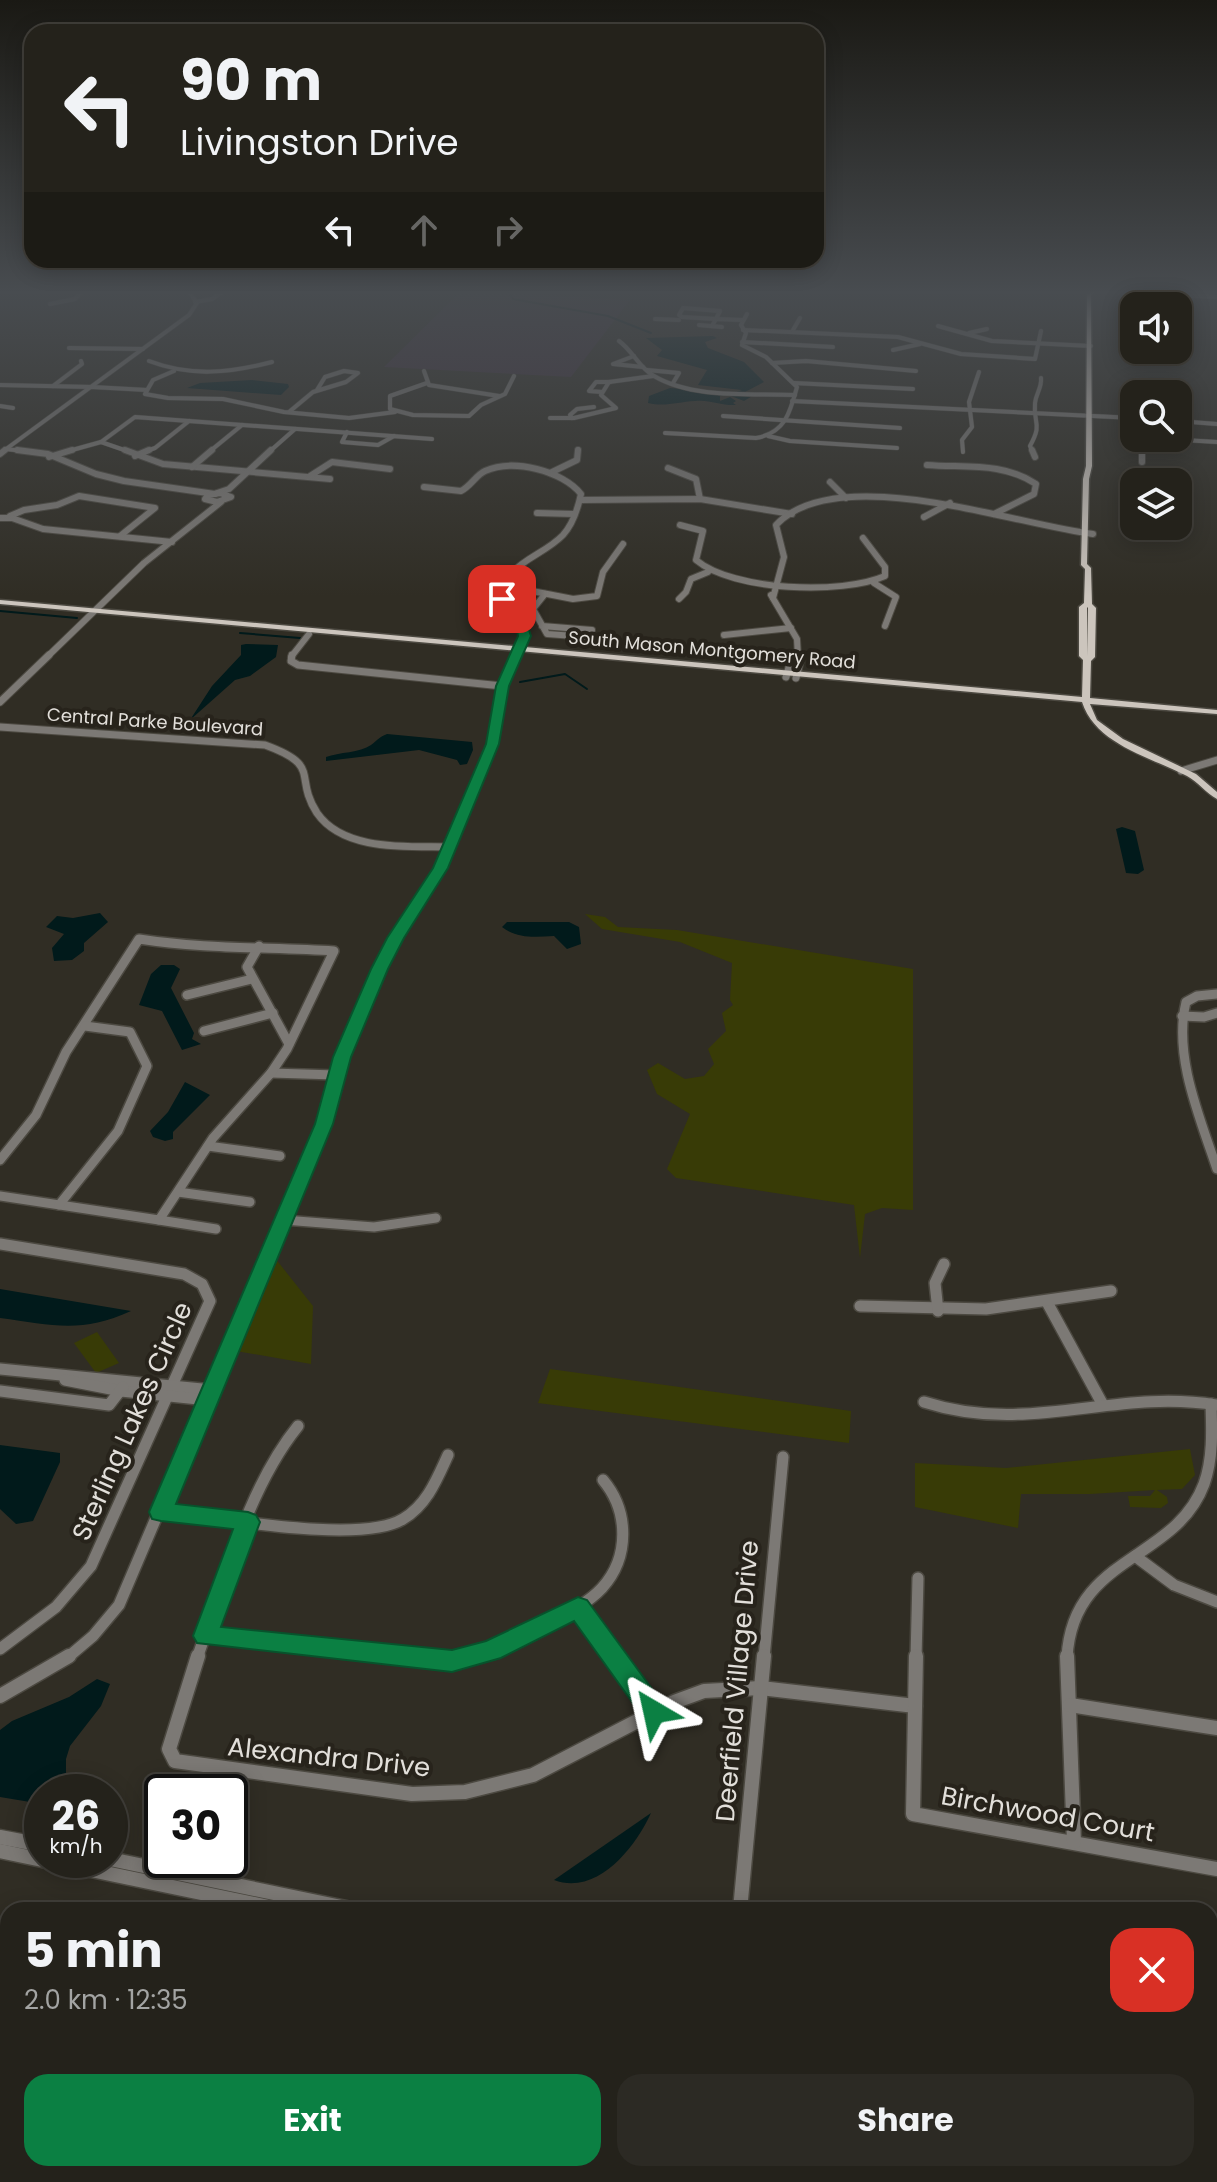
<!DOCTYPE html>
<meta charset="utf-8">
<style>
:root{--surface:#24221b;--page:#2c2a24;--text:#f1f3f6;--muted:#a3a4a3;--line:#413f3a;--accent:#0b8043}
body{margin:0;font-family:Poppins,sans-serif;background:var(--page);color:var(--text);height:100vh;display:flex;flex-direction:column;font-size:30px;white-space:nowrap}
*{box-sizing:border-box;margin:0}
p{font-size:26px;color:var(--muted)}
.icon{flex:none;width:44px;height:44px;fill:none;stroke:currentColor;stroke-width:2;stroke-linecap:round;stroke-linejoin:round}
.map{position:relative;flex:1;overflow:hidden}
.sheet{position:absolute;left:0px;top:1902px;width:1218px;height:280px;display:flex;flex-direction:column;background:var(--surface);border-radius:24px 24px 0 0;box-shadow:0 4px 20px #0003,0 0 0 2px var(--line)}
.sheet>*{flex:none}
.hud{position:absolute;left:24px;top:24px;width:800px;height:244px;border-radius:24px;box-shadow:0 4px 20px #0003,0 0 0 2px var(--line);background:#24221b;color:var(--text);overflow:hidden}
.buttons{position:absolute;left:1120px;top:292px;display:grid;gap:16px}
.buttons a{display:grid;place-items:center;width:72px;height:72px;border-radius:16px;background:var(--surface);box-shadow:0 4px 20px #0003,0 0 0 2px var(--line);font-size:40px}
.speed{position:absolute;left:24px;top:1774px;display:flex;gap:16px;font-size:40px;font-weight:700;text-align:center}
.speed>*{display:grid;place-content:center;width:104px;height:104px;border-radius:50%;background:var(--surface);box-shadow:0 4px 20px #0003,0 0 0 2px var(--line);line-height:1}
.speed small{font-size:20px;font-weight:400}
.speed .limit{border:4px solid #111;border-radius:12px;background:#fff;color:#111}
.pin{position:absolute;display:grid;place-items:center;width:68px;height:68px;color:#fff;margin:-34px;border-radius:16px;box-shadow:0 4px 12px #0006}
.me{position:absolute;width:88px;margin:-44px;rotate:324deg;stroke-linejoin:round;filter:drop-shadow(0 0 6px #0008)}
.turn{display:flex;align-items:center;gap:28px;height:168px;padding:0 24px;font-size:36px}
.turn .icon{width:104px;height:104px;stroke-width:2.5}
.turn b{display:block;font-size:56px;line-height:68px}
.lanes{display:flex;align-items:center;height:76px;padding:0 24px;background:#0003;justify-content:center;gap:40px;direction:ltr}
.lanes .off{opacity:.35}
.round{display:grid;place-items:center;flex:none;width:84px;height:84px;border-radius:24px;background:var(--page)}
.overview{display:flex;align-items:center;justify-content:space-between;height:136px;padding:0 24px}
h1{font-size:48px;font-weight:700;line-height:60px}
.cta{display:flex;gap:16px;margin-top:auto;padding:16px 24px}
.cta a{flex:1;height:92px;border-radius:24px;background:var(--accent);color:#fff;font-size:32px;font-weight:700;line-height:92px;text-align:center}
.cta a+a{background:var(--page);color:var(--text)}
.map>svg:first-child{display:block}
</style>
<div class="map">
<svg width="1217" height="2182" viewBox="0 0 1217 2182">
<rect width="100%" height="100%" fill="#302d24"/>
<polygon fill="#3e2f3c" points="462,290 630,300 571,377 384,367"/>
<g fill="#383b06">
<polygon points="585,914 605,917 618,927 677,930 913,969 913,1210 882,1208 865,1214 860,1258 854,1205 676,1178 667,1169 690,1114 657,1094 647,1070 658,1063 685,1079 704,1076 714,1064 708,1049 726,1031 722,1013 733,1005 730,1000 732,963 680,942 602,929"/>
<polygon points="275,1258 313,1306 311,1364 236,1351"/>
<polygon points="97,1332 119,1363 96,1373 74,1343"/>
<polygon points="550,1369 851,1411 849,1443 538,1403"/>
<polygon points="1190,1449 1195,1475 1182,1489 1157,1490 1167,1497 1168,1503 1161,1508 1130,1507 1128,1496 1150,1496 1155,1490 1090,1494 1021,1494 1018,1528 915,1507 915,1463 1006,1468"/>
</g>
<g fill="#011a1b">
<path d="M713 336 717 338 705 342 708 348 744 362 764 382 745 392 754 395 744 401 731 396H720V401L730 397 736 401 733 403 736 405C722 406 709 399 695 401 678 402 665 407 648 403L649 396 670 388 734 393 742 390 698 385 707 370 657 356 662 350 646 338Z"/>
<polygon points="252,380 288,384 289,387 281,395 187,388 200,383"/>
<polygon points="246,644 278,645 276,657 250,676 235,680 190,720 212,686 241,655 241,645"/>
<path d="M387 734 472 742 473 750 467 764 460 765 457 760 419 750 326 761V757C339 752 360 753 371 745 378 740 379 737 387 734Z"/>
<polygon points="1122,827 1135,831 1144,870 1138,874 1126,873 1116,829"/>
<polygon points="100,913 108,922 84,943 84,951 72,960 54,961 52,948 64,934 46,927 57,916 73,918"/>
<path d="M507 922H569L579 927 581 944 567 949 554 936C535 937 517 939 502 927Z"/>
<polygon points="161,965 174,965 180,969 171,988 194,1033 192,1039 201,1044 182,1050 162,1011 139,1005 151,974"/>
<polygon points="185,1082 210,1095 173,1132 173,1139 165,1141 153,1137 150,1131 168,1112"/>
<path d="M0 1289 131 1311C81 1334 52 1325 0 1318Z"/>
<polygon points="0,1445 60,1453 60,1462 33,1521 16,1524 0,1509"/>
<polygon points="97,1679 110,1684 101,1706 70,1746 66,1759 66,1792 42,1792 42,1801 36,1803 0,1797 0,1730 12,1721 69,1697"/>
<path d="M651 1813C635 1848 597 1896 554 1880Z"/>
</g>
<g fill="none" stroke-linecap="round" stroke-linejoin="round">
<g stroke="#011a1b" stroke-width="2">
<polyline points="507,290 513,299 608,316 651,333"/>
<polyline points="0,611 77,618"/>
<polyline points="240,633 300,638"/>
<polyline points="520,682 565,674 587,689"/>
</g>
<defs>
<g id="minor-far5">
<polyline points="1096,291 1217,297"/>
<polyline points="195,302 212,299 225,290"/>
<polyline points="50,304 75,299 83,290"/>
<polygon points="683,308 720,311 716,319 682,317 679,315"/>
<polyline points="655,319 679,320"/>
<polyline points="699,325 722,327"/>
<polyline points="712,326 716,319 743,320"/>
<polyline points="938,326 992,341 1091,346"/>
<polyline points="743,330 898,337 961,354 1035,359 1041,331"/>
<polyline points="793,330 800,318"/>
<polyline points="969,333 987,329"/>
<path d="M619 341C633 351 639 368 654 376 693 399 751 393 795 395"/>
<polyline points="742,342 833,347"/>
<polyline points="69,348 143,349"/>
<polyline points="893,350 920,344"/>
<polyline points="634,356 613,364 643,367"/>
<path d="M149 361C191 377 229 373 272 362"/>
<polyline points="772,363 806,361 916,371"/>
<polyline points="647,370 679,373 673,383"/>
<polyline points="174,371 153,380 145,394 168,398 223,399 284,412 349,418 395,412"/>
<polyline points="424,371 429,385 499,396"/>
<polyline points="427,383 390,396 390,409 413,415 469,416 481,405 505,394 514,376"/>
<polyline points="794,383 913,389"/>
<polyline points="0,385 92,387"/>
<polyline points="53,386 82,364 81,361"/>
<polyline points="92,387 147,390"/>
<polyline points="602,392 589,391 596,382 610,382"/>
<polyline points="792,401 1134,418"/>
<polyline points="0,406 13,408"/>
<polyline points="289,412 313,392 346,382 358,373 344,371 325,377 317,390"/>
<polyline points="723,416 900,428"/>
<polyline points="550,418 574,418 616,408 601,395 609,382 653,376"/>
<polyline points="572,418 570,415 577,409 594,407"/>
<polyline points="1178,421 1217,424"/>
<polyline points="347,432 342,442 378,445 394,436"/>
<path d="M665 433 756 438C785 433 790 413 797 387L766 357 742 345 746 333 741 325 747 314"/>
<polyline points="768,436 790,441 897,448"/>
<polyline points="1142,438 1142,452"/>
<polyline points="1150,438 1217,442"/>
<polyline points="101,442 130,452"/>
<polyline points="5,449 34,452"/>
<polyline points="2,452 189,315 197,303 188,290"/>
<polyline points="65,452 101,442 135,417 432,439"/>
<polyline points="144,452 155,448 189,421"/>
<polyline points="209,452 242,425"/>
<polyline points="269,452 295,429"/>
<polyline points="578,452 578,449"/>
<polyline points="963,452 962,440 972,427 969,402 979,372"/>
<path d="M1033 452 1030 446C1043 422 1033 425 1035 403 1036 393 1042 388 1041 378"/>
</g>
<g id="minor-far4">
<polyline points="17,450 48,454 96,474 124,481 215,494"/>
<polyline points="125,450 163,464 330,479"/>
<polyline points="1032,450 1035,457"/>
<polyline points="1142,450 1142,462"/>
<polyline points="0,454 5,450"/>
<polyline points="135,456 149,450"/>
<polyline points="49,457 72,450"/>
<path d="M927 465C965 468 1003 462 1036 484L1034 494 994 514"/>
<polyline points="192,467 212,450"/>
<polyline points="668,468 696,479 700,499"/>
<polyline points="550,473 577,460 578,450"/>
<polyline points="310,476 332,462 390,469"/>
<polyline points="830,482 846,498"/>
<path d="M424 487 461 491C471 486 476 475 485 471 513 458 563 471 581 494 578 508 573 524 563 535 540 559 502 562 502 602 523 625 528 627 515 657"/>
<polyline points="217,493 229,489 271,450"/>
<polygon points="220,493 231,497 217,502 205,499 208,495"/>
<polyline points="580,500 700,499 792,514"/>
<polyline points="537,513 574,514"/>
<polyline points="10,516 24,510 57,505 79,496 155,508 120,536"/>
<polyline points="924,517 950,503"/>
<polyline points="0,518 12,518 43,529 172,542"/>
<path d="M680 525 703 531 696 560C733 591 842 595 885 576V567L863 538"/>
<polyline points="874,583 896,597 885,626"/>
<polyline points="492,591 532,591 573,599 597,596 603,572 623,544"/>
<polyline points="771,595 797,639 798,657"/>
<path d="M773 598 784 557 776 525C837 460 1016 525 1093 534"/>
<polyline points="679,599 686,592 691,579 708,572"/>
<polyline points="542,626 592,630 588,637 547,634 533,609 545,594"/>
<polyline points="724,635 791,628"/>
<polyline points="47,657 144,563 221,502"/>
<polyline points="291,657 309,634"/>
</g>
<g id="minor-far3">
<polyline points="292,655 291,661 298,665 502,686"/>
<polyline points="786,677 792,658 797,656"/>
<polyline points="796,678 801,658 797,655"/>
<polyline points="0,702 49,655"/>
<path d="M0 727 265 745C323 766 293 776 317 813 344 852 409 846 450 847"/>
<polyline points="1181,771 1217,760"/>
<polyline points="410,915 440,868 493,744 502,686 516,655"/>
</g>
<g id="minor-far2">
<polyline points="259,946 247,967 289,1044"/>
<path d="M1217 994 1197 996 1186 1002C1173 1056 1200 1118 1217 1169"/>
<polyline points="187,995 252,979"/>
<polyline points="1182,1016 1204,1017 1217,1013"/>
<polyline points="204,1031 273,1013"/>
<polyline points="271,1073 336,1075"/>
<polyline points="208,1146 280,1156"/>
<path d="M0 1160 36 1115 66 1052 139 939C203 949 269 947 334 951L287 1049 271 1073 213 1138 159 1220 0 1196"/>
<polyline points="178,1192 250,1202"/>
<polyline points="59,1205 118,1131 147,1066 130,1032 85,1026"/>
<polyline points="159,1220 216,1229"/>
<polyline points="284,1220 374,1227 436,1218"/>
<polyline points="273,1243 324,1124 342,1057 379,969 411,913"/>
</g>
<g id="minor-far1">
<polyline points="0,1244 184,1274 202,1284 210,1301 91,1566 56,1607 0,1649"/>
<polyline points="1048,1304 1103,1405"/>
<polyline points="860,1306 986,1309 1111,1291"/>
<polyline points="938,1311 935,1283 944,1264"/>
<polyline points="0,1369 212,1390"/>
<polyline points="65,1380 121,1391 208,1400"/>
<polyline points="0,1391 109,1405 123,1387"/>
<path d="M924 1402C1029 1436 1113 1388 1217 1405"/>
<path d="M161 1512C215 1517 361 1545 403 1519 427 1505 437 1479 448 1455"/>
<polyline points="1135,1556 1174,1585 1217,1602"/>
<polyline points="578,1607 615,1658"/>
<polyline points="206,1636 403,1658"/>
<polyline points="67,1658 93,1636 119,1605 274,1241"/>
<path d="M197 1658C225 1581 247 1489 298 1426"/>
<path d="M464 1658C501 1648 577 1615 602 1588 630 1557 629 1511 603 1480"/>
<polyline points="764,1658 783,1457"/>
<polyline points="916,1658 918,1578"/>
<path d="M1067 1658C1072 1555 1175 1562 1204 1484 1213 1459 1212 1431 1211 1404"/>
</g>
<g id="minor">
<polyline points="198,1656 169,1749 175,1761 412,1794 465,1792 533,1775 674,1702 704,1691 761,1688 915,1706"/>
<polyline points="385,1656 435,1661 472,1656"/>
<polyline points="613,1656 654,1712"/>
<polyline points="916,1656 913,1814 1217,1869"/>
<polyline points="1067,1656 1074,1842"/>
<polyline points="0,1696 69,1656"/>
<polyline points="1070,1705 1217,1728"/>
<polyline points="0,1837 42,1845"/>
<polyline points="0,1851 42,1860"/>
<polyline points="110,1859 356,1910"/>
<polyline points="43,1860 283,1910"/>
<polyline points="740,1910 764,1656"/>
<polyline points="1210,2099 1217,2100"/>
<polyline points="737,2174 737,2182"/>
<polyline points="717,2182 718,2174"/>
</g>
<path id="major" d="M1093 291 1095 292 1091 295 1092 466 1089 479 1087 564 1091 568 1092 604 1096 608 1095 657 1091 661 1090 698 1217 710V714L1090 704 1097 720 1123 739 1196 774 1217 792V799C1206 793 1198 782 1187 776 1151 757 1096 745 1082 702L0 604V600L1082 697 1083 660 1079 656V607L1084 603 1085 569 1081 565 1083 479 1086 466 1087 295ZM1087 607 1088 608 1087 656Z"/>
</defs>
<use href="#minor-far5" stroke="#4c4941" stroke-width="5"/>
<use href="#minor-far4" stroke="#4c4941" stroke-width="8"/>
<use href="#minor-far3" stroke="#4c4941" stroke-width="9"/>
<use href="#minor-far2" stroke="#4c4941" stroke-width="12"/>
<use href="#minor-far1" stroke="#4c4941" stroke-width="14"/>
<use href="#minor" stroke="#4c4941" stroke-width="17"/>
<use href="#major" stroke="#4c4941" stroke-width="3"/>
<use href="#minor-far5" stroke="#7c7975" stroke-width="4"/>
<use href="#minor-far4" stroke="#7c7975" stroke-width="6"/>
<use href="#minor-far3" stroke="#7c7975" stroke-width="7"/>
<use href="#minor-far2" stroke="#7c7975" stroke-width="9"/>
<use href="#minor-far1" stroke="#7c7975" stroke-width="11"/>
<use href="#minor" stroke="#7c7975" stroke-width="14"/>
<use href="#major" fill="#ccc5bd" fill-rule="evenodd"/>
</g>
<linearGradient id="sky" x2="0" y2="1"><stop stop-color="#1a1914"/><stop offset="0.49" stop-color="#484c50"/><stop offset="1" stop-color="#484c50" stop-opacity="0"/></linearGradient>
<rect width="1217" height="596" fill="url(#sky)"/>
<polygon fill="#0b8043" stroke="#07532c" stroke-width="2" points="502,596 526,621 531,636 509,686 499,744 448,868 404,938 388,969 351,1057 333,1124 176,1504 248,1512 256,1515 260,1522 221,1627 452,1650 486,1641 578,1597 587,1600 663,1704 667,1712 663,1720 654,1724 645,1720 574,1621 501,1658 452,1672 197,1643 193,1636 233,1529 161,1521 152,1519 149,1512 315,1124 333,1057 371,969 387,938 433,868 486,744 496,686 518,636 516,624 496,599"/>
<g text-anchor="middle" stroke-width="8" stroke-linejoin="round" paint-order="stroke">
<g font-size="18" fill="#e2dfda" stroke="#27231b">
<text transform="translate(712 650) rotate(5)" y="6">South Mason Montgomery Road</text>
<text transform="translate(155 722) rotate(4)" y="6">Central Parke Boulevard</text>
</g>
<g font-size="26" fill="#e2dfda" stroke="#27231b">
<text transform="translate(132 1421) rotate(-66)" y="9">Sterling Lakes Circle</text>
<text transform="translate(737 1681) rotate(-85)" y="9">Deerfield Village Drive</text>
<text transform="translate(329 1757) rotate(6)" y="9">Alexandra Drive</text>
<text transform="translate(1048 1814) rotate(10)" y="9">Birchwood Court</text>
</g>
</g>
</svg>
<div class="buttons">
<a><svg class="icon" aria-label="sound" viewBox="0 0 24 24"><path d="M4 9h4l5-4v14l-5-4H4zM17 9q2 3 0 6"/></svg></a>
<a><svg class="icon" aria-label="search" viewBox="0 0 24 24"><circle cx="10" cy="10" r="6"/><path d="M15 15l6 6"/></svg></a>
<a><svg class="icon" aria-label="layers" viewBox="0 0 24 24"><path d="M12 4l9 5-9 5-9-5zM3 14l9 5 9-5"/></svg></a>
</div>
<div class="speed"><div>26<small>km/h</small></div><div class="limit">30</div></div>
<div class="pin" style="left:502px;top:599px;background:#d93025"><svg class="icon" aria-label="arrive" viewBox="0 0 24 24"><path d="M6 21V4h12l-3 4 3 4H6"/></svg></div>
<svg class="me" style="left:654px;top:1712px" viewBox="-20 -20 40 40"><path d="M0-17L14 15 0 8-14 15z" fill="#0b8043" stroke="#fff" stroke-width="4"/></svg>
<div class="hud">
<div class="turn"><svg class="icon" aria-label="left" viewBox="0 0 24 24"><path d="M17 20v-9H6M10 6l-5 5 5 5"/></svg><div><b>90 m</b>Livingston Drive</div></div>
<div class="lanes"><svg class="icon" aria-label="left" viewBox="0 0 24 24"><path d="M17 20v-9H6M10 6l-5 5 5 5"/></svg><svg class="icon off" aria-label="ahead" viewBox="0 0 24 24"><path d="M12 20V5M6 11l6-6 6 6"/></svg><svg class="icon off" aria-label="right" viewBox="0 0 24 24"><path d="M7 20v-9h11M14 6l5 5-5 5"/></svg></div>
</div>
<section class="sheet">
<div class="overview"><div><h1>5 min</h1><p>2.0 km · 12:35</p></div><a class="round" style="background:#d93025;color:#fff"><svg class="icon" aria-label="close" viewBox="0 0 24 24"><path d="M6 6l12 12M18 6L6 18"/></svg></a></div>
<div class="cta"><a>Exit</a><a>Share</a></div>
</section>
</div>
